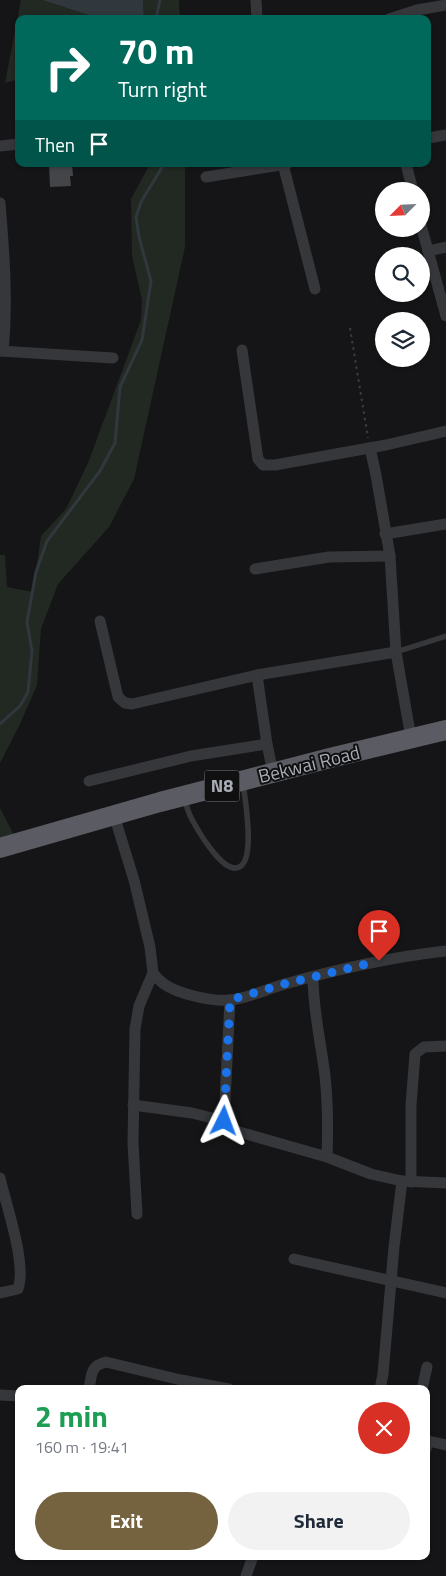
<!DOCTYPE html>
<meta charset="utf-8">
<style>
:root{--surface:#fff;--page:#f2f2f3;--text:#1f2937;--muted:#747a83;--accent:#75623e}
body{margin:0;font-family:"Titillium Web",sans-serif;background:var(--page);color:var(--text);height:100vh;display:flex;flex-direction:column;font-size:19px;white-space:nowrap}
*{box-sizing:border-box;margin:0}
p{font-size:16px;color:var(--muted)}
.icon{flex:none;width:28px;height:28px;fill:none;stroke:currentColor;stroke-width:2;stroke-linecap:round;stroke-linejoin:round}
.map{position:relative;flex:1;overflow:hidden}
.sheet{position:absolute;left:15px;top:1385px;width:415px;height:175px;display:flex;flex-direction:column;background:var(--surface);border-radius:10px;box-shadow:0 1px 4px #0004}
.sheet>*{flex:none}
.banner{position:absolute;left:15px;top:15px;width:416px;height:152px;border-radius:10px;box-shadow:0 1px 4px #0004;background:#00695c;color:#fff;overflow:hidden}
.needle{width:32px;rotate:246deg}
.fabs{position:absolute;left:375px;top:182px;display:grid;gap:10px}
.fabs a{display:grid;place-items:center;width:55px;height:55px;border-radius:50%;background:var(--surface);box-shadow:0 1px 4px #0004;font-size:25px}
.pin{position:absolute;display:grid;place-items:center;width:42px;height:42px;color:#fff;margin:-51px -21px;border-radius:50% 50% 50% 0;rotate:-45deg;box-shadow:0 0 5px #0007}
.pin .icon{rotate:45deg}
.me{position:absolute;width:55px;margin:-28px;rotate:3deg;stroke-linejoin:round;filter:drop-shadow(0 0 4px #0008)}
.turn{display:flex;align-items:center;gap:18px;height:105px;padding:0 20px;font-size:22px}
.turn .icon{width:65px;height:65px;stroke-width:2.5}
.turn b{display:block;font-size:35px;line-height:42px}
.then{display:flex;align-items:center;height:48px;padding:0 20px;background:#0003;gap:10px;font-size:19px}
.round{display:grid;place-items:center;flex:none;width:52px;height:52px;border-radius:26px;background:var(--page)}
.headline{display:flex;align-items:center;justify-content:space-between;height:85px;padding:0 20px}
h1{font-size:30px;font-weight:700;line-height:38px;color:#1e9e55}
.button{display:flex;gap:10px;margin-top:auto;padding:10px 20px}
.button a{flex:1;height:58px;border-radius:30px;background:var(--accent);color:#fff;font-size:20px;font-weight:700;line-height:58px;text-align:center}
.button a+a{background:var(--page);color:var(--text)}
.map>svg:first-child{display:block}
</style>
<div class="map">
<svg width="446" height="1576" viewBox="0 0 446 1576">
<rect width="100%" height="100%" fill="#151517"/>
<g fill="#222822">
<polygon points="21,0 42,0 101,19 19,19 19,79 5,83"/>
<polygon points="143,0 179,0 180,19 144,19"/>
<polygon points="150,164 185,164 185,247 134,479 109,527 58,584 41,629 37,685 20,724 0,763 0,555 5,555 7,587 33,592 41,536 66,509 88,463 141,320 142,300 132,256 131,199"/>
<polygon points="0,808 15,837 0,841"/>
</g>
<polygon fill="#30383e" points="42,0 143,0 144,19 101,19"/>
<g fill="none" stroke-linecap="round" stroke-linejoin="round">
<g stroke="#30383e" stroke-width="3">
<polyline points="156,19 160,0"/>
<polyline points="0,724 20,706 28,692 32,651 27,622 36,572 47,541 100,471 115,443 120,387 142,340 151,281 139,237 136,217 141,202 164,164"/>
</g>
</g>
<polygon fill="#444549" points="49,164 72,164 73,176 70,176 71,186 50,187"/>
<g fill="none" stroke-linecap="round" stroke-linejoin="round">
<polyline stroke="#3d3e42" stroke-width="2" stroke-dasharray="2.5 4" stroke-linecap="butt" points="350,328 368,438"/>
<g stroke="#36373b" stroke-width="5.5">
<polyline points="396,652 446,636"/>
<path d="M184 798C187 807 189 816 194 823 200 834 226 878 241 866 255 855 245 799 243 783"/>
</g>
<g stroke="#36373b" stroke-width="11">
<polyline points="256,0 257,19"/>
<polyline points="389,19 417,10 446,5"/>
<polyline points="428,138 446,135"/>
<polyline points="0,146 19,144"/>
<polyline points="283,164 315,289"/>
<polyline points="406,164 413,191"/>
<polyline points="206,177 287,164"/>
<path d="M0 203C4 252 8 301 3 351"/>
<polyline points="421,225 446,316"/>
<polyline points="428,251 446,247"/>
<polyline points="242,350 258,459 263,465 275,465 386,445 446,431"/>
<polyline points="0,351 113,358"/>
<polyline points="370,448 376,475 390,556 396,652 411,738"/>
<polyline points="385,534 446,524"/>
<polyline points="255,569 329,557 390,556"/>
<polyline points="100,621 118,697 125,703 132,704 257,675 396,652"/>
<polyline points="257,675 267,744 273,773"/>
<polyline points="89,781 191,756 267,744"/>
<polyline points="114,815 134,880 150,947 153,973 139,1006 135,1029 133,1143 137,1214"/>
<path d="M153 973C156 977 160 981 164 984 178 994 213 1002 230 1000 249 998 267 989 285 984 338 969 392 957 446 951"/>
<path d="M313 977C313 1010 321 1043 325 1076 328 1103 328 1130 327 1157"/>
<polyline points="230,1000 224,1121 227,1127 232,1130 327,1157 371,1174 402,1181 446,1183"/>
<polyline points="133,1105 192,1113 224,1121"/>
<path d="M0 1178C6 1205 27 1264 18 1289L0 1293"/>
<polyline points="411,1182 411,1105 415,1054 424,1047 446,1046"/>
<polyline points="294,1259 446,1293"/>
<path d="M89 1389C92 1374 90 1366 106 1362L181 1380 229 1389"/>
<polyline points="380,1389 383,1374 394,1247 402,1181"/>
<polyline points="422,1389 427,1367"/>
<polyline points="0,1395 19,1396"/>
<polyline points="426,1449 428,1441 446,1445"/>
<polyline points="246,1576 253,1556"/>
</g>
<polyline stroke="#5b5c63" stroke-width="20" points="0,848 160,802 330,758 446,730"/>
</g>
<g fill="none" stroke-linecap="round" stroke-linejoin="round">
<polyline stroke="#1a73e8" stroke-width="9" stroke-dasharray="0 16.2" points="224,1121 230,1000 284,984 379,961"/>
</g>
<g text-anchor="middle" stroke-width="4" stroke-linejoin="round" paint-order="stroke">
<rect fill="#101011" stroke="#7a7d84" stroke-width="1" x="204.5" y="770.5" width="35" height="31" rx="4"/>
<g font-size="18" font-weight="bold" fill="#a8acb5">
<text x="222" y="792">N8</text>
</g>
<g font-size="19" fill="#a8acb5" stroke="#101011">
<text transform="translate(309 764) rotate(-14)" y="7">Bekwai Road</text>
</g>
</g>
</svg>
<div class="fabs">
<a><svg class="needle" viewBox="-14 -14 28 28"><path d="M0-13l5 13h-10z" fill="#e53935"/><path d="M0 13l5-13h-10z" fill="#747a83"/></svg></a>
<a><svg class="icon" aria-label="search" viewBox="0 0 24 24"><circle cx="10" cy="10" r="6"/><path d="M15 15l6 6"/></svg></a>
<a><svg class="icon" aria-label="layers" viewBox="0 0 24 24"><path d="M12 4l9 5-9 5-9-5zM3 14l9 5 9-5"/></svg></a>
</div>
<div class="pin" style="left:379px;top:961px;background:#d93025"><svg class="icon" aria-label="arrive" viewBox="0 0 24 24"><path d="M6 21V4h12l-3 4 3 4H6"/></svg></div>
<svg class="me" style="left:224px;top:1121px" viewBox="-20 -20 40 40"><path d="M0-17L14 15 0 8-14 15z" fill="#1a73e8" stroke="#fff" stroke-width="4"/></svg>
<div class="banner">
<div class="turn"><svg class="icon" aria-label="right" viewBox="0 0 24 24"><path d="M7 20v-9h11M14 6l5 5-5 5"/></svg><div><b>70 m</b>Turn right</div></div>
<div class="then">Then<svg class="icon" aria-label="arrive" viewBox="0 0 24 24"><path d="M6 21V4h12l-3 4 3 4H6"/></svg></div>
</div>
<section class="sheet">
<div class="headline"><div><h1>2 min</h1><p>160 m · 19:41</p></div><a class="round" style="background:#d93025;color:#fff"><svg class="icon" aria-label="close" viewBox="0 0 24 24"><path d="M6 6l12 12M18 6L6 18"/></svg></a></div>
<div class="button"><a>Exit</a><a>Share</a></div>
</section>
</div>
